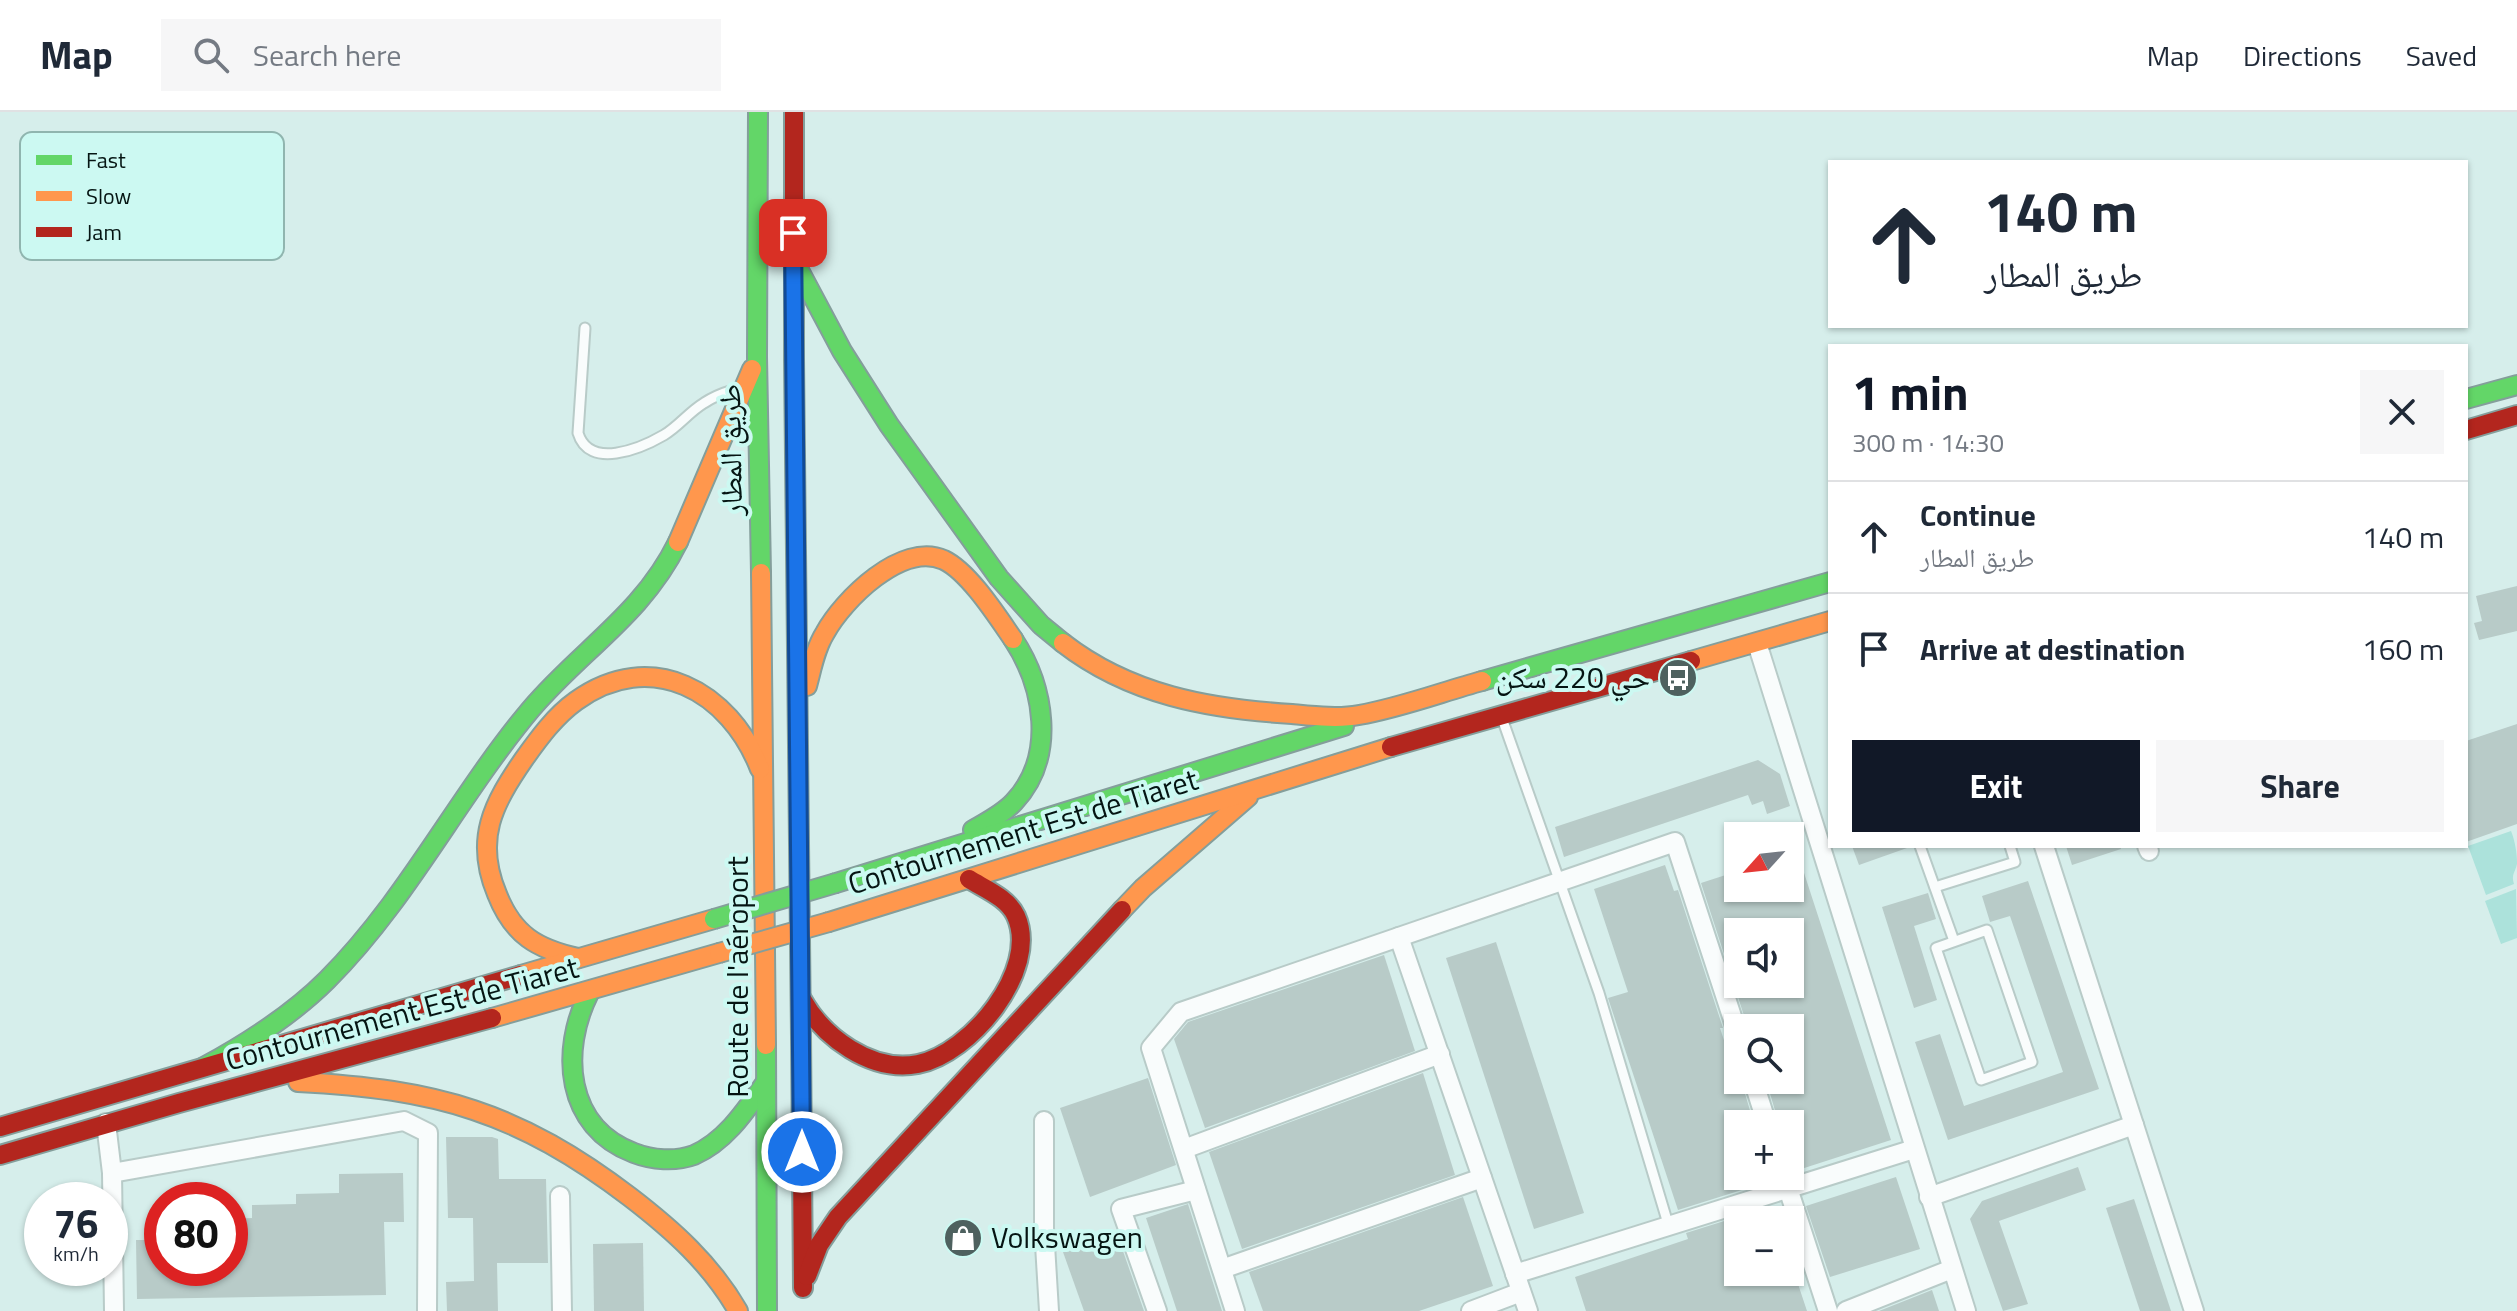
<!DOCTYPE html>
<meta charset="utf-8">
<style>
:root{--surface:#fff;--page:#f6f6f7;--text:#1f2937;--muted:#747a83;--line:#e0e1e3;--accent:#111827}
body{margin:0;font-family:"Titillium Web","Noto Naskh Arabic",sans-serif;background:var(--page);color:var(--text);height:100vh;display:flex;flex-direction:column;font-size:30px;white-space:nowrap}
*{box-sizing:border-box;margin:0}
p{font-size:26px;color:var(--muted)}
.icon{flex:none;width:44px;height:44px;fill:none;stroke:currentColor;stroke-width:2;stroke-linecap:round;stroke-linejoin:round}
.map{position:relative;flex:1;overflow:hidden}
.panel{position:absolute;left:1828px;top:232px;width:640px;height:504px;display:flex;flex-direction:column;background:var(--surface);border-radius:0px;box-shadow:0 2px 6px #0004}
.panel>*{flex:none}
.top-card{position:absolute;left:1828px;top:48px;width:640px;height:168px;border-radius:0px;box-shadow:0 2px 6px #0004;background:#fff;color:var(--text);overflow:hidden}
.needle{width:52px;rotate:243deg}
.fabs{position:absolute;left:1724px;top:710px;display:grid;gap:16px}
.fabs a{display:grid;place-items:center;width:80px;height:80px;border-radius:0px;background:var(--surface);box-shadow:0 2px 6px #0004;font-size:40px}
.speed{position:absolute;left:24px;top:1070px;display:flex;gap:16px;font-size:40px;font-weight:700;text-align:center}
.speed>*{display:grid;place-content:center;width:104px;height:104px;border-radius:50%;background:var(--surface);box-shadow:0 2px 6px #0004;line-height:1}
.speed small{font-size:20px;font-weight:400}
.speed .limit{border:12px solid #d22;background:#fff;color:#111}
.pin{position:absolute;display:grid;place-items:center;width:68px;height:68px;color:#fff;margin:-34px;border-radius:16px;box-shadow:0 4px 12px #0006}
.me{position:absolute;width:88px;margin:-44px;rotate:0deg;stroke-linejoin:round;filter:drop-shadow(0 0 6px #0008)}
.turn{display:flex;align-items:center;gap:28px;height:168px;padding:0 24px;font-size:36px}
.turn .icon{width:104px;height:104px;stroke-width:2.5}
.turn b{display:block;font-size:56px;line-height:68px}
.round{display:grid;place-items:center;flex:none;width:84px;height:84px;border-radius:0px;background:var(--page)}
.summary{display:flex;align-items:center;justify-content:space-between;height:136px;padding:0 24px}
h1{font-size:48px;font-weight:700;line-height:60px;color:var(--accent)}
.primary-button{display:flex;gap:16px;margin-top:auto;padding:16px 24px}
.primary-button a{flex:1;height:92px;border-radius:0px;background:var(--accent);color:#fff;font-size:32px;font-weight:700;line-height:92px;text-align:center}
.primary-button a+a{background:var(--page);color:var(--text)}
ul{padding:0;list-style:none}
li{display:flex;align-items:center;gap:24px;height:112px;padding:0 24px;border-top:2px solid var(--line)}
li div{flex:1}
li b{display:block;font-size:30px}
li em{font-style:normal}
header{display:flex;align-items:center;gap:48px;box-sizing:border-box;height:112px;padding:0 40px;background:var(--surface);border-bottom:2px solid var(--line)}
header strong{font-size:38px}
nav{display:flex;gap:44px;margin-inline-start:auto;font-size:28px}
.search{width:560px;height:72px;background:var(--page);display:flex;align-items:center;gap:20px;box-sizing:border-box;padding:0 28px;border-radius:0px;color:var(--muted);font-size:30px}
.map>svg:first-child{display:block}
</style>
<header>
<strong>Map</strong>
<div class="search"><svg class="icon" aria-label="search" viewBox="0 0 24 24"><circle cx="10" cy="10" r="6"/><path d="M15 15l6 6"/></svg>Search here</div>
<nav><a>Map</a><a>Directions</a><a>Saved</a></nav>
</header>
<div class="map">
<svg width="2517" height="1199" viewBox="0 0 2517 1199">
<rect width="100%" height="100%" fill="#d6eeeb"/>
<g fill="#ace2db">
<path d="M2511 719C2515 729 2517 741 2517 752 2515 761 2511 762 2514 772L2486 783 2468 734Z"/>
<polygon points="2516,777 2517,826 2501,832 2485,789"/>
</g>
<g fill="#b8cbc8" fill-rule="evenodd">
<polygon points="2517,474 2517,519 2479,528 2474,511 2482,509 2476,484"/>
<polygon points="2517,612 2517,712 2466,730 2466,629"/>
<polygon points="1758,648 1780,662 1790,694 1767,702 1763,689 1752,693 1748,683 1564,745 1555,715"/>
<path d="M1793 727 1891 1028 1795 1059 1790 1054V1012H1779L1766 968H1790V916H1748L1701 771 1738 759V776H1790V728ZM1738 820H1790V872H1738Z"/>
<polygon points="1852,734 1906,734 1907,736 1859,753"/>
<polygon points="2066,734 2120,734 2121,737 2072,753"/>
<polygon points="1665,753 1674,779 1678,778 1723,916 1720,916 1737,968 1741,968 1754,1012 1738,1012 1738,1064 1762,1064 1764,1071 1678,1098 1608,886 1628,880 1594,777"/>
<polygon points="2028,769 2099,977 1948,1028 1915,930 1940,922 1964,994 2063,960 2010,804 1990,810 1982,784"/>
<polygon points="1928,781 1936,807 1914,814 1937,888 1914,896 1882,795"/>
<polygon points="1496,830 1584,1101 1534,1117 1446,846"/>
<polygon points="1384,843 1415,939 1205,1016 1174,927 1188,910"/>
<polygon points="1423,961 1455,1063 1242,1137 1209,1040"/>
<polygon points="1148,966 1176,1053 1090,1085 1060,996"/>
<polygon points="446,1025 492,1025 498,1027 499,1067 546,1067 548,1151 497,1151 498,1199 447,1199 446,1170 474,1169 473,1106 448,1106"/>
<polygon points="2078,1055 2086,1078 1999,1109 2028,1192 2003,1199 1970,1107 1982,1089"/>
<polygon points="403,1061 404,1110 384,1110 386,1183 137,1187 136,1128 162,1128 162,1156 230,1156 230,1107 252,1106 252,1093 296,1092 296,1082 339,1081 339,1062"/>
<polygon points="1896,1065 1920,1137 1830,1165 1806,1094"/>
<polygon points="1463,1085 1493,1174 1419,1199 1263,1199 1249,1160"/>
<polygon points="2134,1087 2171,1199 2140,1199 2106,1096"/>
<polygon points="1188,1092 1222,1199 1177,1199 1146,1106"/>
<polygon points="1772,1094 1776,1108 1738,1108 1738,1160 1794,1160 1807,1199 1586,1199 1575,1165 1688,1127 1686,1121"/>
<polygon points="1117,1122 1144,1199 1084,1199 1063,1140"/>
<polygon points="643,1131 644,1199 594,1199 593,1132"/>
<polygon points="1932,1178 1939,1199 1879,1199"/>
</g>
<g fill="none" stroke-linecap="round" stroke-linejoin="round">
<defs>
<g id="lane">
<path d="M585 216 578 321C589 358 640 337 664 323 679 314 689 300 704 291 713 285 723 281 733 278"/>
<polyline points="1503,609 1599,881 1669,1115"/>
<polyline points="1920,734 1954,829"/>
<polyline points="1935,775 2015,750 2010,734"/>
<polygon points="1987,818 2032,950 1981,968 1936,836"/>
</g>
<g id="street">
<polyline points="1757,531 1966,1199"/>
<polyline points="2044,734 2194,1199"/>
<polyline points="2147,734 2149,739"/>
<polyline points="1399,825 1528,1199"/>
<polyline points="1753,968 1767,1012"/>
<polyline points="1044,1009 1044,1116 1049,1199"/>
<polyline points="106,1011 112,1061 114,1199"/>
<polyline points="1184,1037 1440,942"/>
<polyline points="112,1061 404,1009 428,1021 427,1199"/>
<polyline points="1784,1064 1828,1199"/>
<polyline points="560,1084 562,1199"/>
<polyline points="1929,1085 2134,1013"/>
<polyline points="1222,1157 1482,1066"/>
<polyline points="1515,1162 1914,1037"/>
<polyline points="1157,1199 1121,1097 1196,1078"/>
<polyline points="1235,1199 1151,936 1181,900 1675,730 1738,923"/>
<polyline points="1471,1199 1521,1180"/>
<polyline points="1846,1199 1952,1157"/>
</g>
<g id="fast">
<polyline points="758,0 757,245 761,461"/>
<polyline points="793,147 842,239 889,313 999,466 1041,513 1063,531"/>
<polyline points="2466,287 2517,273"/>
<polyline points="1482,569 1830,470"/>
<path d="M973 718C987 710 1003 702 1014 690 1057 644 1044 574 1013 527"/>
<polyline points="836,771 1344,614"/>
<path d="M589 881C560 939 565 1015 634 1041 652 1048 675 1050 694 1043 726 1029 746 998 766 970"/>
<polyline points="766,933 767,1199"/>
<path d="M204 955C248 931 291 904 327 868 408 787 458 684 531 597 581 538 643 502 678 430"/>
</g>
<g id="slow">
<polyline points="794,247 801,924"/>
<polyline points="678,430 752,257"/>
<polyline points="761,461 766,933"/>
<path d="M1063 531C1130 583 1209 597 1292 602 1313 604 1338 607 1359 603 1400 596 1442 580 1482 569"/>
<polyline points="1691,549 1830,509"/>
<path d="M807 574C812 556 815 537 825 521 843 488 902 429 944 448 969 460 997 504 1013 527"/>
<polyline points="1122,798 1143,776 1248,685"/>
<polyline points="829,810 1391,635"/>
<path d="M578 846C537 837 513 823 497 782 474 727 493 692 524 647 539 626 555 604 576 589 651 535 730 579 760 657"/>
<polyline points="521,863 714,807"/>
<polyline points="492,906 719,841"/>
<path d="M298 970C437 977 518 1000 630 1085 673 1118 711 1152 738 1199"/>
</g>
<g id="jam">
<polyline points="794,247 794,0"/>
<polyline points="2466,318 2517,303"/>
<polyline points="1391,635 1691,549"/>
<path d="M802 887C823 925 871 961 918 952 970 942 1040 858 1016 804 1008 786 985 777 969 767"/>
<polyline points="801,924 803,1176"/>
<polyline points="0,1015 521,863"/>
<polyline points="0,1043 179,991 492,906"/>
<polyline points="807,1164 819,1133 838,1105 1122,798"/>
</g>
</defs>
<use href="#lane" stroke="#b8cbc8" stroke-width="13"/>
<use href="#street" stroke="#b8cbc8" stroke-width="22"/>
<use href="#fast" stroke="#849e9b" stroke-width="22"/>
<use href="#slow" stroke="#849e9b" stroke-width="22"/>
<use href="#jam" stroke="#849e9b" stroke-width="22"/>
<use href="#lane" stroke="#f9fcfc" stroke-width="9"/>
<use href="#street" stroke="#f9fcfc" stroke-width="18"/>
<use href="#fast" stroke="#63d668" stroke-width="18"/>
<use href="#slow" stroke="#ff974d" stroke-width="18"/>
<use href="#jam" stroke="#b3261e" stroke-width="18"/>
<defs>
<polyline id="fast-bridge" points="714,807 836,771"/>
<polyline id="slow-bridge" points="719,841 829,810"/>
</defs>
<use href="#fast-bridge" stroke="#849e9b" stroke-width="22" stroke-linecap="butt"/>
<use href="#slow-bridge" stroke="#849e9b" stroke-width="22" stroke-linecap="butt"/>
<use href="#fast-bridge" stroke="#63d668" stroke-width="18"/>
<use href="#slow-bridge" stroke="#ff974d" stroke-width="18"/>
</g>
<g fill="none" stroke-linecap="round" stroke-linejoin="round">
<defs>
<polyline id="route" points="793,121 802,1040"/>
</defs>
<use href="#route" stroke="#114b97" stroke-width="20"/>
<use href="#route" stroke="#1a73e8" stroke-width="14"/>
</g>
<defs>
<symbol id="bus-disc" viewBox="-11 -11 22 22"><circle r="9.5" fill="#4e615f" stroke="#ccf9f2"/><path d="M-5-6H5V4H4V6H2V4H-2V6H-4V4H-5ZM-3.5-4V0h7V-4ZM-3.5 1.2v1.5H-2V1.2ZM2 1.2v1.5H3.5V1.2Z" fill="#fff"/></symbol>
<symbol id="shop-disc" viewBox="-11 -11 22 22"><circle r="9.5" fill="#4e615f" stroke="#ccf9f2"/><path d="M-5-2.5h2.3a2.7 3.5 0 0 1 5.4 0H5L5.5 6h-11ZM-1.5-2.5h3a1.5 2.3 0 0 0-3 0Z" fill="#fff"/></symbol>
</defs>
<g fill-rule="evenodd">
<use href="#bus-disc" x="1656" y="544" width="44" height="44"/>
<use href="#shop-disc" x="941" y="1104" width="44" height="44"/>
</g>
<g text-anchor="middle" stroke-width="8" stroke-linejoin="round" paint-order="stroke">
<g font-size="30" fill="#051513" stroke="#ccf9f2">
<text transform="translate(731 338) rotate(-91)" y="10">طريق المطار</text>
<text transform="translate(1023 720) rotate(-17)" y="10">Contournement Est de Tiaret</text>
<text transform="translate(738 865) rotate(-90)" y="10">Route de l'aéroport</text>
<text transform="translate(402 902) rotate(-15)" y="10">Contournement Est de Tiaret</text>
</g>
<g font-size="30" fill="#051513" stroke="#ccf9f2" text-anchor="end">
<text x="1650" y="576">حي 220 سكن</text>
<text x="991" y="1136" text-anchor="start">Volkswagen</text>
</g>
</g>
<rect x="20" y="20" width="264" height="128" rx="12" fill="#ccf9f2" stroke="#90b5af" stroke-width="2"/>
<rect x="36" y="43" width="36" height="10" fill="#63d668"/>
<rect x="36" y="79" width="36" height="10" fill="#ff974d"/>
<rect x="36" y="115" width="36" height="10" fill="#b3261e"/>
<g font-size="22" fill="#051513">
<text x="86" y="56">Fast</text>
<text x="86" y="92">Slow</text>
<text x="86" y="128">Jam</text>
</g>
</svg>
<div class="fabs">
<a><svg class="needle" viewBox="-14 -14 28 28"><path d="M0-13l5 13h-10z" fill="#e53935"/><path d="M0 13l5-13h-10z" fill="#747a83"/></svg></a>
<a><svg class="icon" aria-label="sound" viewBox="0 0 24 24"><path d="M4 9h4l5-4v14l-5-4H4zM17 9q2 3 0 6"/></svg></a>
<a><svg class="icon" aria-label="search" viewBox="0 0 24 24"><circle cx="10" cy="10" r="6"/><path d="M15 15l6 6"/></svg></a>
<a>+</a>
<a>−</a>
</div>
<div class="speed"><div>76<small>km/h</small></div><div class="limit">80</div></div>
<div class="pin" style="left:793px;top:121px;background:#d93025"><svg class="icon" aria-label="arrive" viewBox="0 0 24 24"><path d="M6 21V4h12l-3 4 3 4H6"/></svg></div>
<svg class="me" style="left:802px;top:1040px" viewBox="-20 -20 40 40"><circle r="17" fill="#1a73e8" stroke="#fff" stroke-width="3"/><path d="M0-11L8 9 0 5-8 9z" fill="#fff"/></svg>
<div class="top-card">
<div class="turn"><svg class="icon" aria-label="ahead" viewBox="0 0 24 24"><path d="M12 20V5M6 11l6-6 6 6"/></svg><div><b>140 m</b>طريق المطار</div></div>
</div>
<section class="panel">
<div class="summary"><div><h1>1 min</h1><p>300 m · 14:30</p></div><a class="round"><svg class="icon" aria-label="close" viewBox="0 0 24 24"><path d="M6 6l12 12M18 6L6 18"/></svg></a></div>
<ul>
<li><svg class="icon" aria-label="ahead" viewBox="0 0 24 24"><path d="M12 20V5M6 11l6-6 6 6"/></svg><div><b>Continue</b><p>طريق المطار</p></div><em>140 m</em></li>
<li><svg class="icon" aria-label="arrive" viewBox="0 0 24 24"><path d="M6 21V4h12l-3 4 3 4H6"/></svg><div><b>Arrive at destination</b></div><em>160 m</em></li>
</ul>
<div class="primary-button"><a>Exit</a><a>Share</a></div>
</section>
</div>
